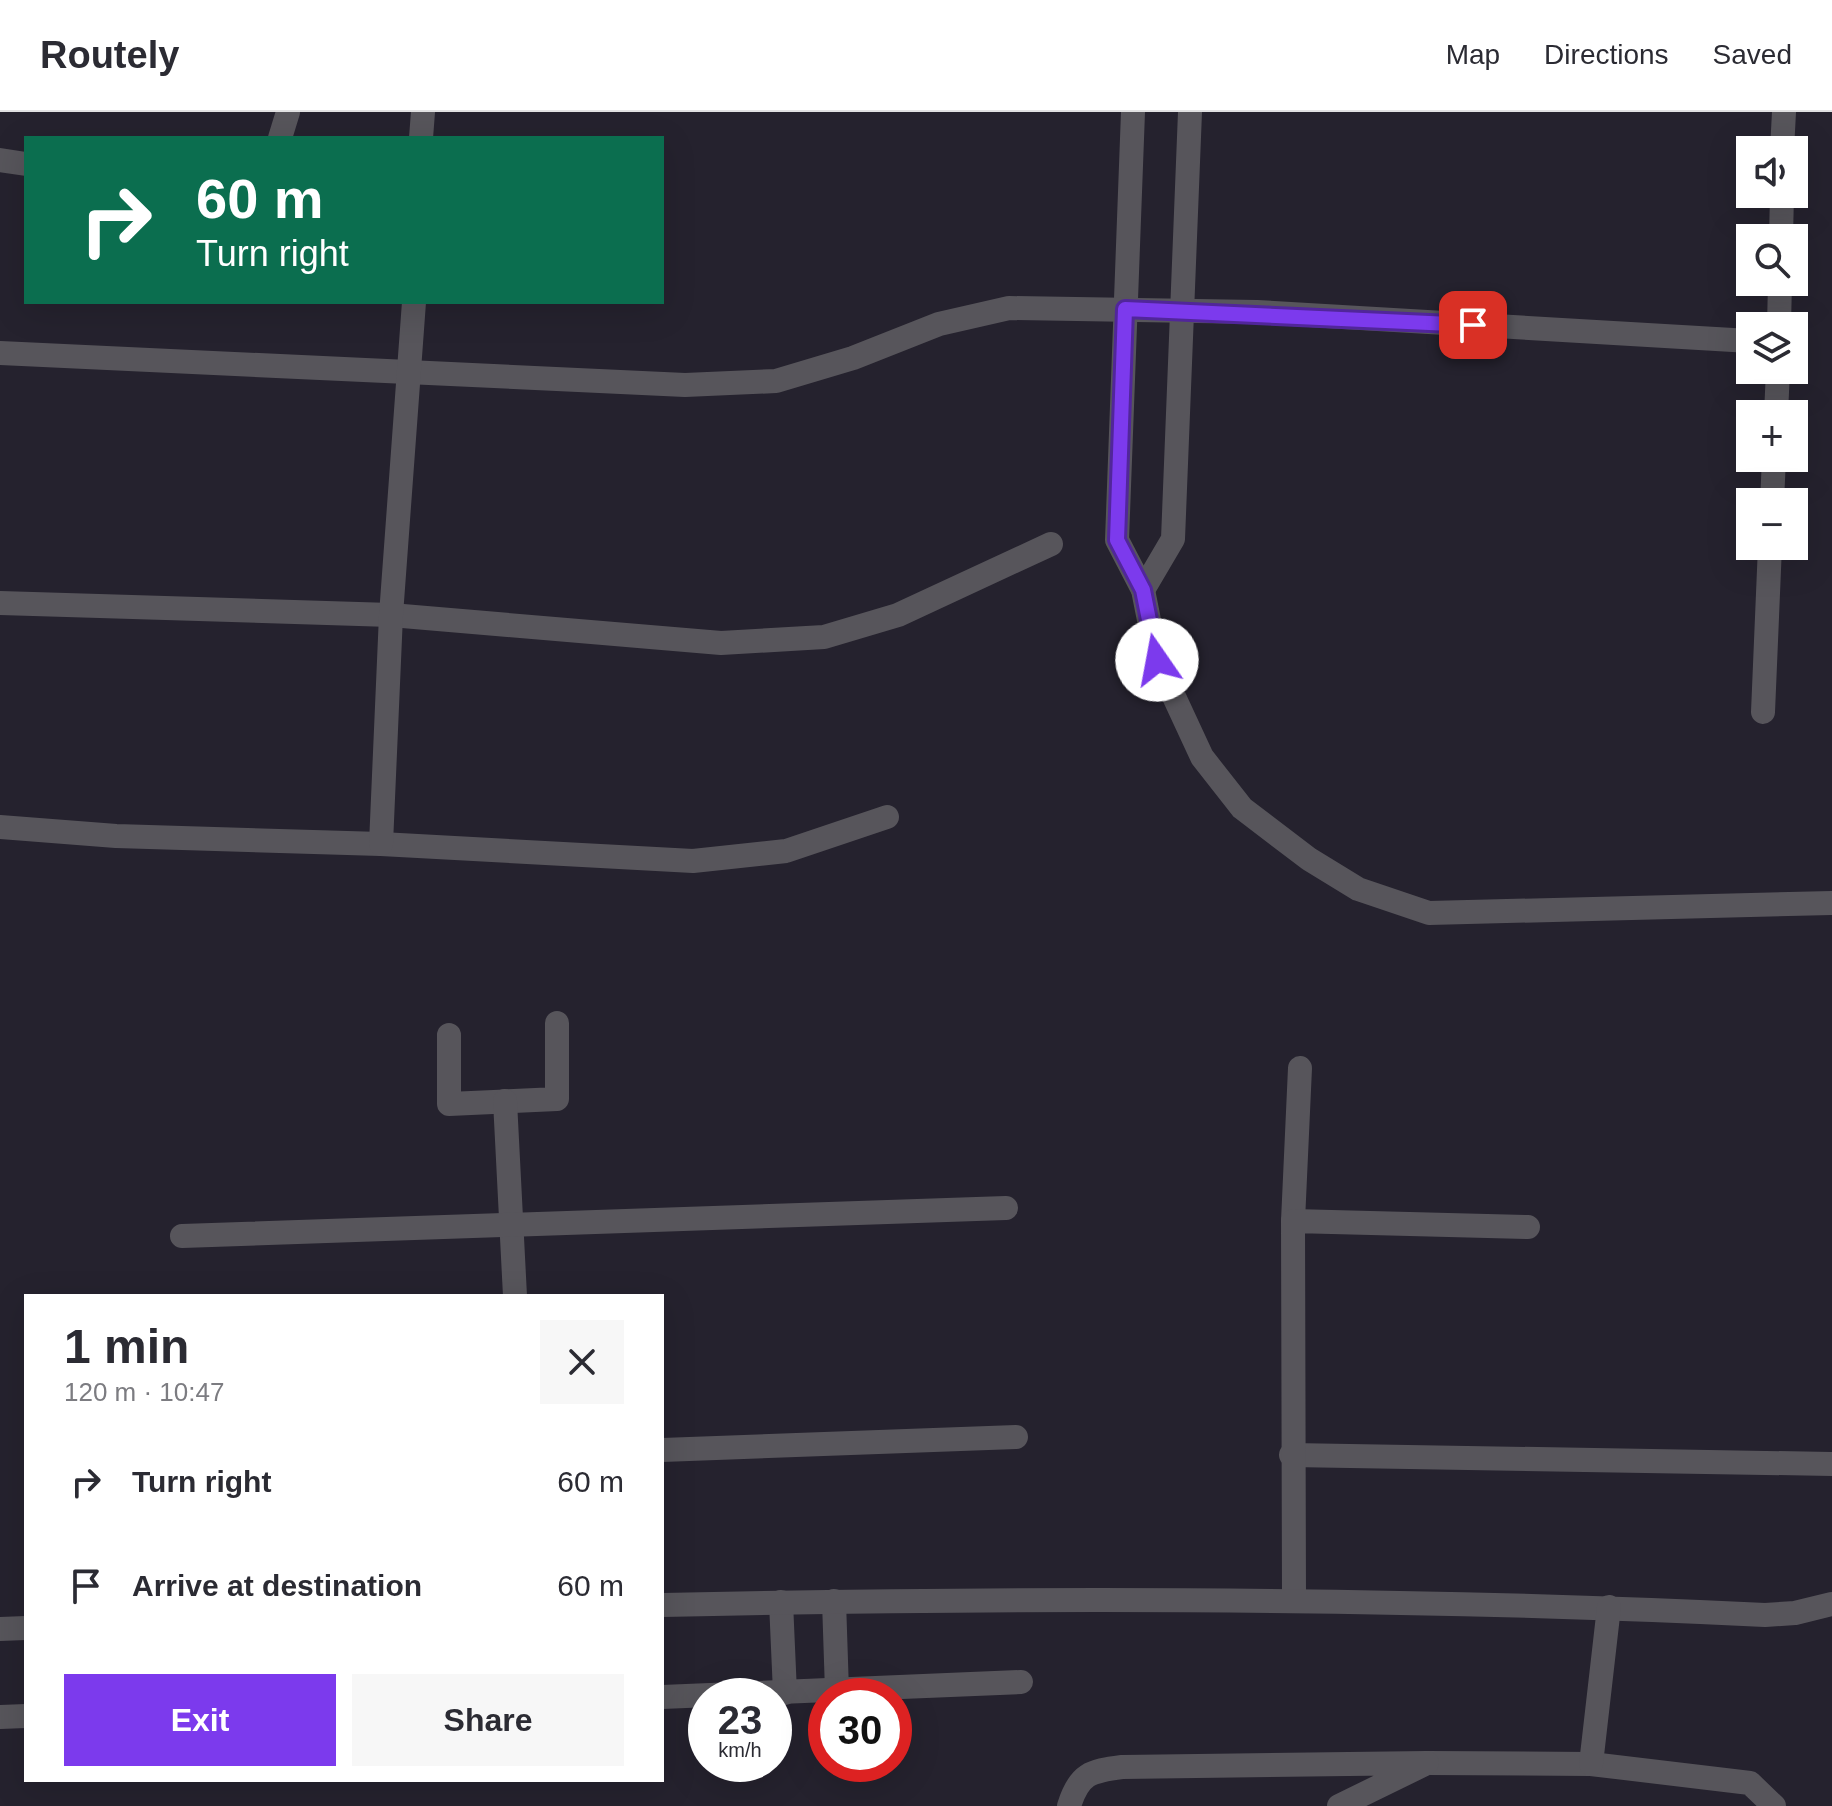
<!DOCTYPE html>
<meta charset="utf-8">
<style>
:root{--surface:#fff;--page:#f7f7f7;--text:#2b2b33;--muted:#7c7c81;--line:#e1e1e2;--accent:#7c3aed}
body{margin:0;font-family:Helvetica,sans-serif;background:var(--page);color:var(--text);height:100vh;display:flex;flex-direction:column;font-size:30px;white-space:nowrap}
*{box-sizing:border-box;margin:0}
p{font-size:26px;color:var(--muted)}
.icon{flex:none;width:44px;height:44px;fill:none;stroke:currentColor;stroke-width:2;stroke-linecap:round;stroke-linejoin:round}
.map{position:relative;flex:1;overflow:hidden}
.drawer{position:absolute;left:24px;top:1182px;width:640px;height:488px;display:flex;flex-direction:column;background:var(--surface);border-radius:0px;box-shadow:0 8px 32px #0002}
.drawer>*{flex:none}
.guide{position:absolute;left:24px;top:24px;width:640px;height:168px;border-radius:0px;box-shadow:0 8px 32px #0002;background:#0b6e4f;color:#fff;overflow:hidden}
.buttons{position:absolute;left:1736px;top:24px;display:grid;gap:16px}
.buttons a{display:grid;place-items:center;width:72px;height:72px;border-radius:0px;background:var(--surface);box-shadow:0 8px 32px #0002;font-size:40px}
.speed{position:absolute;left:688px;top:1566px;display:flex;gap:16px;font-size:40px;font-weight:700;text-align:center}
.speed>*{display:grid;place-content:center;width:104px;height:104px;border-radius:50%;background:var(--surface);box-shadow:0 8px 32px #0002;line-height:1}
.speed small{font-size:20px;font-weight:400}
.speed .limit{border:12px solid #d22;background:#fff;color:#111}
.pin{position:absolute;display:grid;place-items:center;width:68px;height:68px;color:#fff;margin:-34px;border-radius:16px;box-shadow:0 4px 12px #0006}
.me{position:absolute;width:88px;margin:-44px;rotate:348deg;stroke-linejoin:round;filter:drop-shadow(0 0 6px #0008)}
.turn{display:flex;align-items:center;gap:28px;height:168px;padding:0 40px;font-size:36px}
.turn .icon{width:104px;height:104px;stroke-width:2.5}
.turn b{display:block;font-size:56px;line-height:68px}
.round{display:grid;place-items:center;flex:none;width:84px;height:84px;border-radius:0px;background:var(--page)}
.headline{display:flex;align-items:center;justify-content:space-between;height:136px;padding:0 40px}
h1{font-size:48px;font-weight:600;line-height:60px}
.cta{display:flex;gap:16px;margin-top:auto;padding:16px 40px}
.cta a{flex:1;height:92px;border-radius:0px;background:var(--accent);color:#fff;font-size:32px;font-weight:600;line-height:92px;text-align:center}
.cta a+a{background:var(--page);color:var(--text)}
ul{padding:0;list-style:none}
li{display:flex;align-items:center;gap:24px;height:104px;padding:0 40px}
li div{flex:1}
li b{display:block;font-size:30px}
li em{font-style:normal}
header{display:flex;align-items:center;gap:48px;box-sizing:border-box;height:112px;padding:0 40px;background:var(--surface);border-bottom:2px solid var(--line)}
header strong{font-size:38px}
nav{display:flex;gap:44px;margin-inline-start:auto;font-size:28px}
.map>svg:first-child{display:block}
</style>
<header>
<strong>Routely</strong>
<nav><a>Map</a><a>Directions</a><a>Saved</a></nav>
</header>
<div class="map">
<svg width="1832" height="1694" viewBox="0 0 1832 1694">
<rect width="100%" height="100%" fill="#25222e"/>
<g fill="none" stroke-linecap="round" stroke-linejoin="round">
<g stroke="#57555b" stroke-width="24">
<polyline points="1133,0 1117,428 1143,478 1157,548 1202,645 1242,696 1309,747 1358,777 1429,801 1832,791"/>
<polyline points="280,26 288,0"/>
<polyline points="421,26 423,0"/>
<polyline points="1782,38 1784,0"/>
<polyline points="0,48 26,52"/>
<polyline points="1781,126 1782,82"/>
<polyline points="1779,214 1780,170"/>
<polyline points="0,241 685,273 776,269 853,246 939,212 1009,196 1257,200 1750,229"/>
<polyline points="1776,302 1778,258"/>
<polyline points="1772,390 1774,346"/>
<polyline points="1143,478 1173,427 1190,0"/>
<polyline points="0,491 391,503 721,531 824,525 898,503 1051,432"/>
<polyline points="1763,600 1770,434"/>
<polyline points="0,715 116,724 381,732 693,749 786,739 887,705"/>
<polyline points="381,732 391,503 414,190"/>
<polyline points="449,923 449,992 557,987 557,911"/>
<polyline points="505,989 515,1184"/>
<polyline points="1293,1109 1300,956"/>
<polyline points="182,1124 1006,1096"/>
<polyline points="662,1338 1016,1325"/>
<polyline points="1291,1343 1832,1352"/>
<polyline points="1294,1488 1293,1109 1528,1115"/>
<polyline points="834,1489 837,1579"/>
<polyline points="781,1490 785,1581"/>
<path d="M662 1493C1030 1485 1398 1485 1765 1503L1795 1501 1832 1492"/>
<polyline points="0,1517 26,1516"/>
<polyline points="662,1585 1021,1570"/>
<polyline points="0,1605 26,1604"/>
<polyline points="1427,1651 1591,1652 1750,1671 1774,1694"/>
<polyline points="1591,1652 1609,1495"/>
<path d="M1069 1694C1079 1662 1090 1659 1122 1655L1427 1651 1339 1694"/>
</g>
</g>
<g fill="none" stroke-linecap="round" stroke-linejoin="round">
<defs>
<polyline id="route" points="1157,548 1143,478 1117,428 1125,197 1473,213"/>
</defs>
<use href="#route" stroke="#51269a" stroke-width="20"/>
<use href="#route" stroke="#7c3aed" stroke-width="14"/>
</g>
</svg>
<div class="buttons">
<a><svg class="icon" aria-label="sound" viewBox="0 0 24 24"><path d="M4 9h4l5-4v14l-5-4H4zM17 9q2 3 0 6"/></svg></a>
<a><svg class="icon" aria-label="search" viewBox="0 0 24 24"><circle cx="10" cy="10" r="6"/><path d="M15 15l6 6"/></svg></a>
<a><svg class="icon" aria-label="layers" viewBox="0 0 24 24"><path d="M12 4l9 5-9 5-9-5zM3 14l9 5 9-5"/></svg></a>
<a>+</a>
<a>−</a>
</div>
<div class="speed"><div>23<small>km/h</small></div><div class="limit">30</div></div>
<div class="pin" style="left:1473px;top:213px;background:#d93025"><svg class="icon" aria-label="arrive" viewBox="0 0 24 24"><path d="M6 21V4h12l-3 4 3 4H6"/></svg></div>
<svg class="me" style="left:1157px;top:548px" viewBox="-20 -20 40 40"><circle r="19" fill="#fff"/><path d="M0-13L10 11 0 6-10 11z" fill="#7c3aed"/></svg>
<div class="guide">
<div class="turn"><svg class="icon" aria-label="right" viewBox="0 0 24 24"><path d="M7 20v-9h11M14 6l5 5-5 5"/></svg><div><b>60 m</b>Turn right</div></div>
</div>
<section class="drawer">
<div class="headline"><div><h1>1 min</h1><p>120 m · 10:47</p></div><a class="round"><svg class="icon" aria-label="close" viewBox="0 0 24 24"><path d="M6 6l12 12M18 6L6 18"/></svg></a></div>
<ul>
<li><svg class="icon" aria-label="right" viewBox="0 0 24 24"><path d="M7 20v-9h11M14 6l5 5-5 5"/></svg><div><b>Turn right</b></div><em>60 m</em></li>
<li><svg class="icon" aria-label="arrive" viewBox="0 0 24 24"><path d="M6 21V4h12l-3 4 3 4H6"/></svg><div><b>Arrive at destination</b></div><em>60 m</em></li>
</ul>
<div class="cta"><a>Exit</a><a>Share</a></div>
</section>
</div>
